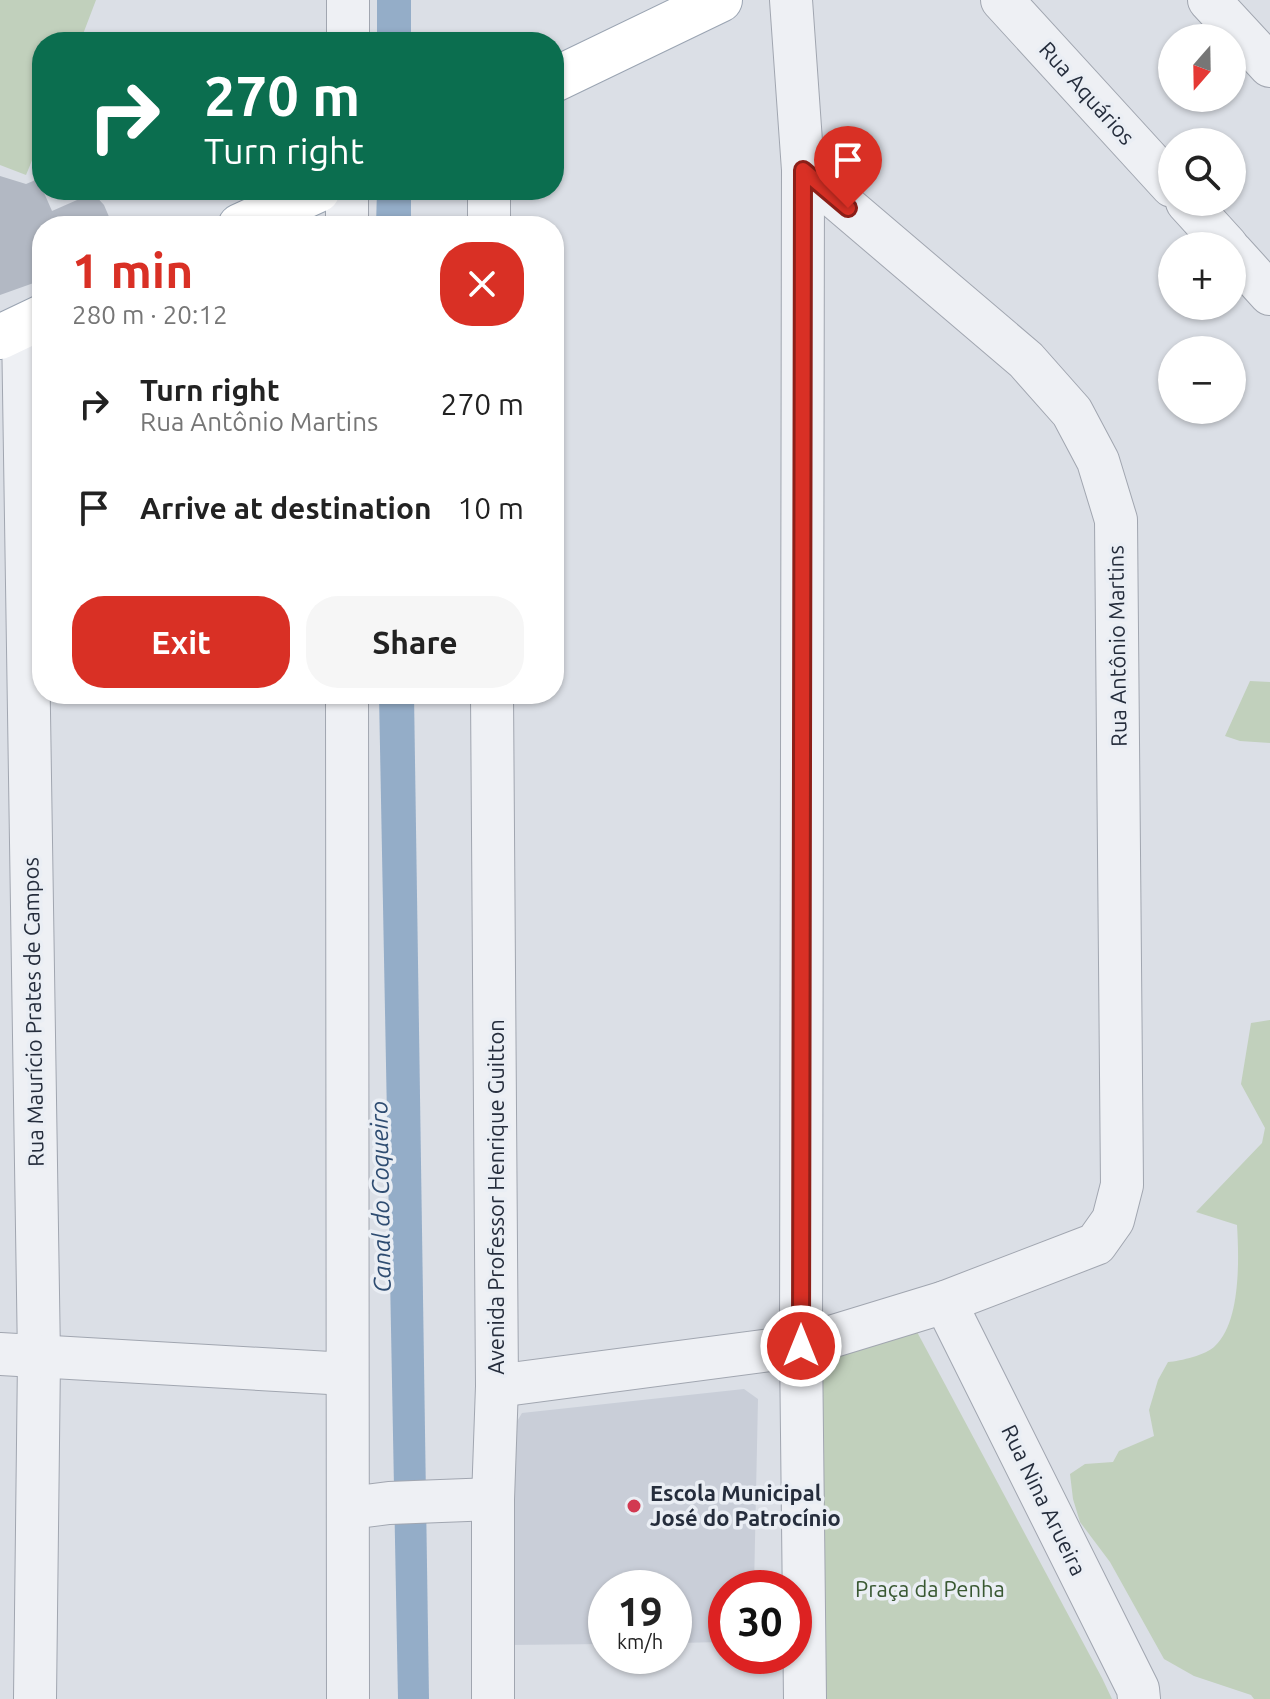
<!DOCTYPE html>
<meta charset="utf-8">
<style>
:root{--surface:#fff;--page:#f6f6f6;--text:#222;--muted:#767676;--accent:#d93025}
body{margin:0;font-family:Ubuntu,sans-serif;background:var(--page);color:var(--text);height:100vh;display:flex;flex-direction:column;font-size:30px;white-space:nowrap}
*{box-sizing:border-box;margin:0}
p{font-size:26px;color:var(--muted)}
.icon{flex:none;width:44px;height:44px;fill:none;stroke:currentColor;stroke-width:2;stroke-linecap:round;stroke-linejoin:round}
.map{position:relative;flex:1;overflow:hidden}
.side{position:absolute;left:32px;top:216px;width:532px;height:488px;display:flex;flex-direction:column;background:var(--surface);border-radius:32px;box-shadow:0 2px 6px #0004}
.side>*{flex:none}
.guide{position:absolute;left:32px;top:32px;width:532px;height:168px;border-radius:32px;box-shadow:0 2px 6px #0004;background:#0b6e4f;color:#fff;overflow:hidden}
.needle{width:52px;rotate:200deg}
.buttons{position:absolute;left:1158px;top:24px;display:grid;gap:16px}
.buttons a{display:grid;place-items:center;width:88px;height:88px;border-radius:50%;background:var(--surface);box-shadow:0 2px 6px #0004;font-size:40px}
.speed{position:absolute;left:588px;top:1570px;display:flex;gap:16px;font-size:40px;font-weight:700;text-align:center}
.speed>*{display:grid;place-content:center;width:104px;height:104px;border-radius:50%;background:var(--surface);box-shadow:0 2px 6px #0004;line-height:1}
.speed small{font-size:20px;font-weight:400}
.speed .limit{border:12px solid #d22;background:#fff;color:#111}
.pin{position:absolute;display:grid;place-items:center;width:68px;height:68px;color:#fff;margin:-82px -34px;border-radius:50% 50% 50% 0;rotate:-45deg;box-shadow:0 0 8px #0007}
.pin .icon{rotate:45deg}
.me{position:absolute;width:88px;margin:-44px;rotate:0deg;stroke-linejoin:round;filter:drop-shadow(0 0 6px #0008)}
.turn{display:flex;align-items:center;gap:28px;height:168px;padding:0 40px;font-size:36px}
.turn .icon{width:104px;height:104px;stroke-width:2.5}
.turn b{display:block;font-size:56px;line-height:68px}
.round{display:grid;place-items:center;flex:none;width:84px;height:84px;border-radius:32px;background:var(--page)}
.summary{display:flex;align-items:center;justify-content:space-between;height:136px;padding:0 40px}
h1{font-size:48px;font-weight:600;line-height:60px;color:var(--accent)}
.cta{display:flex;gap:16px;margin-top:auto;padding:16px 40px}
.cta a{flex:1;height:92px;border-radius:32px;background:var(--accent);color:#fff;font-size:32px;font-weight:600;line-height:92px;text-align:center}
.cta a+a{background:var(--page);color:var(--text)}
ul{padding:0;list-style:none}
li{display:flex;align-items:center;gap:24px;height:104px;padding:0 40px}
li div{flex:1}
li b{display:block;font-size:30px}
li em{font-style:normal}
.map>svg:first-child{display:block}
</style>
<div class="map">
<svg width="1270" height="1699" viewBox="0 0 1270 1699">
<rect width="100%" height="100%" fill="#dbdfe6"/>
<polygon fill="#c9ced8" points="744,1389 758,1399 754,1588 726,1588 726,1642 674,1643 674,1588 606,1588 606,1644 506,1645 516,1423 522,1413"/>
<g fill="#c1d0bc">
<polygon points="0,0 96,0 80,42 42,42 42,136 26,175 0,165"/>
<polygon points="1250,681 1270,682 1270,743 1240,741 1225,736"/>
<path d="M1270 1020V1699H1254L1251 1695 1194 1676 1164 1659 1110 1562 1080 1522 1073 1499 1070 1474 1085 1464 1113 1462 1119 1451 1154 1436 1149 1410 1158 1380 1168 1362C1181 1361 1206 1355 1215 1346 1241 1322 1239 1258 1237 1225L1196 1212 1262 1143 1265 1128 1241 1084 1251 1023Z"/>
<polygon points="916,1330 1102,1678 1112,1699 822,1699 815,1362"/>
</g>
<g fill="#94adc8">
<rect x="377" y="0" width="34" height="42"/>
<polygon points="377,190 411,190 411,226 376,226"/>
<polygon points="379,694 414,694 429,1699 398,1699"/>
</g>
<polygon fill="#b2b8c3" points="0,176 26,184 38,179 52,211 93,193 104,205 113,226 42,226 42,280 0,295"/>
<g fill="none" stroke-linecap="round" stroke-linejoin="round">
<defs>
<g id="minor">
<polyline points="791,0 803,170 801,1346 805,1699"/>
<polyline points="1002,0 1172,186"/>
<polyline points="1209,0 1270,66"/>
<polyline points="348,42 348,0"/>
<polyline points="489,190 489,226"/>
<polyline points="1187,202 1227,246"/>
<polyline points="347,226 347,190"/>
<polyline points="1232,252 1270,294"/>
<polyline points="23,326 39,1358 35,1699"/>
<polyline points="347,694 348,1699"/>
<polyline points="492,694 497,1386 493,1499 493,1699"/>
<polyline points="945,1302 1138,1689 1139,1699"/>
<polyline points="0,1354 347,1374"/>
<polyline points="497,1386 801,1346 945,1302 1096,1244 1113,1220 1122,1185 1116,520 1098,461 1072,412 1026,360 803,170"/>
<polyline points="350,1508 389,1503 493,1499"/>
</g>
<g id="major">
<polyline points="554,80 720,0"/>
<polyline points="240,226 318,190"/>
<polyline points="0,337 42,317"/>
</g>
</defs>
<use href="#minor" stroke="#a1a6b0" stroke-width="44"/>
<use href="#major" stroke="#9aa4b2" stroke-width="46"/>
<use href="#minor" stroke="#eef0f4" stroke-width="42"/>
<use href="#major" stroke="#fff" stroke-width="44"/>
</g>
<g fill="none" stroke-linecap="round" stroke-linejoin="round">
<defs>
<polyline id="route" points="801,1346 803,170 848,208"/>
</defs>
<use href="#route" stroke="#8d1f18" stroke-width="20"/>
<use href="#route" stroke="#d93025" stroke-width="14"/>
</g>
<circle fill="#d23951" stroke="#eaeef4" stroke-width="3" cx="634" cy="1506" r="8"/>
<g text-anchor="middle" stroke-width="7" stroke-linejoin="round" paint-order="stroke">
<g font-size="22" fill="#252d3c" stroke="#eaeef4">
<text transform="translate(1087 93) rotate(48)" y="8">Rua Aquários</text>
<text transform="translate(1117 646) rotate(-91)" y="8">Rua Antônio Martins</text>
<text transform="translate(33 1012) rotate(-91)" y="8">Rua Maurício Prates de Campos</text>
<text transform="translate(496 1197) rotate(-90)" y="8">Avenida Professor Henrique Guitton</text>
<text transform="translate(1044 1500) rotate(64)" y="8">Rua Nina Arueira</text>
</g>
<g font-size="22" font-weight="bold" fill="#252d3c" stroke="#eaeef4" text-anchor="start">
<text x="650" y="1501">Escola Municipal<tspan x="650" dy="25">José do Patrocínio</tspan></text>
</g>
<g font-size="22" fill="#395832" stroke="#eaeef4">
<text x="930" y="1597">Praça da Penha</text>
</g>
<g font-size="24" font-style="italic" fill="#2e4c71" stroke="#eaeef4">
<text transform="translate(381 1197) rotate(-91)" y="8">Canal do Coqueiro</text>
</g>
</g>
</svg>
<div class="buttons">
<a><svg class="needle" viewBox="-14 -14 28 28"><path d="M0-13l5 13h-10z" fill="#e53935"/><path d="M0 13l5-13h-10z" fill="#767676"/></svg></a>
<a><svg class="icon" aria-label="search" viewBox="0 0 24 24"><circle cx="10" cy="10" r="6"/><path d="M15 15l6 6"/></svg></a>
<a>+</a>
<a>−</a>
</div>
<div class="speed"><div>19<small>km/h</small></div><div class="limit">30</div></div>
<div class="pin" style="left:848px;top:208px;background:#d93025"><svg class="icon" aria-label="arrive" viewBox="0 0 24 24"><path d="M6 21V4h12l-3 4 3 4H6"/></svg></div>
<svg class="me" style="left:801px;top:1346px" viewBox="-20 -20 40 40"><circle r="17" fill="#d93025" stroke="#fff" stroke-width="3"/><path d="M0-11L8 9 0 5-8 9z" fill="#fff"/></svg>
<div class="guide">
<div class="turn"><svg class="icon" aria-label="right" viewBox="0 0 24 24"><path d="M7 20v-9h11M14 6l5 5-5 5"/></svg><div><b>270 m</b>Turn right</div></div>
</div>
<section class="side">
<div class="summary"><div><h1>1 min</h1><p>280 m · 20:12</p></div><a class="round" style="background:#d93025;color:#fff"><svg class="icon" aria-label="close" viewBox="0 0 24 24"><path d="M6 6l12 12M18 6L6 18"/></svg></a></div>
<ul>
<li><svg class="icon" aria-label="right" viewBox="0 0 24 24"><path d="M7 20v-9h11M14 6l5 5-5 5"/></svg><div><b>Turn right</b><p>Rua Antônio Martins</p></div><em>270 m</em></li>
<li><svg class="icon" aria-label="arrive" viewBox="0 0 24 24"><path d="M6 21V4h12l-3 4 3 4H6"/></svg><div><b>Arrive at destination</b></div><em>10 m</em></li>
</ul>
<div class="cta"><a>Exit</a><a>Share</a></div>
</section>
</div>
